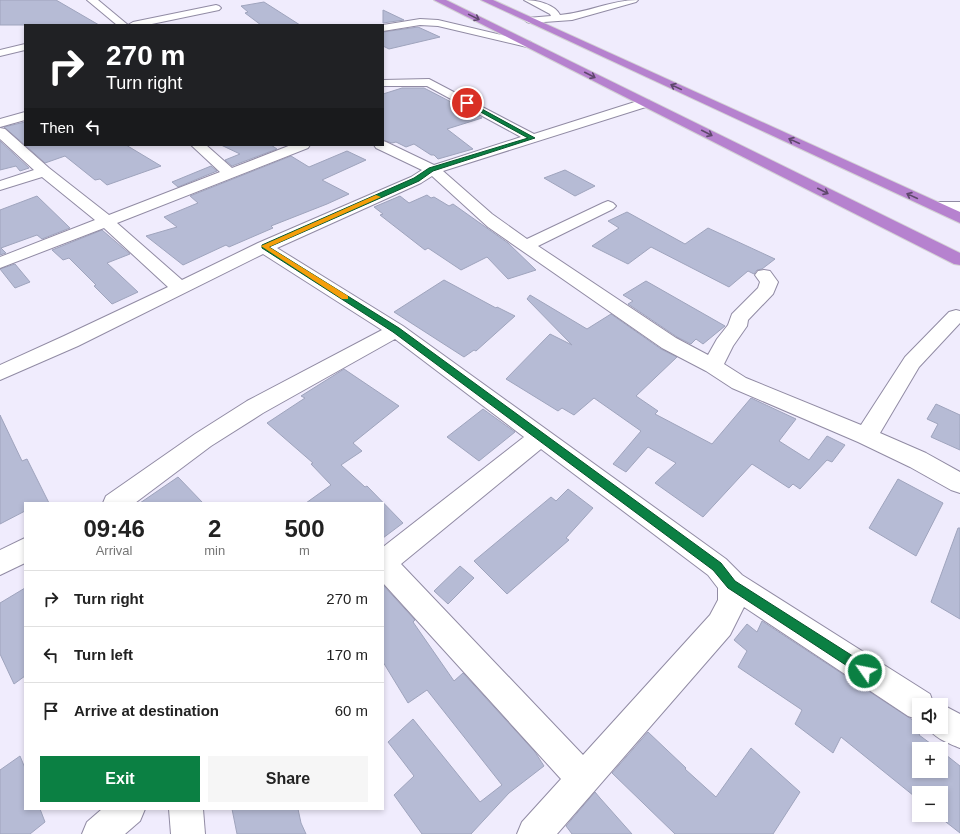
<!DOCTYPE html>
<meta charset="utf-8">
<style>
:root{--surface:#fff;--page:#f6f6f6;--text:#222;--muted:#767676;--line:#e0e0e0;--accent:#0b8043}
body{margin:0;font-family:Helvetica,sans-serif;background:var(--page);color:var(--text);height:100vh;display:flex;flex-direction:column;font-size:15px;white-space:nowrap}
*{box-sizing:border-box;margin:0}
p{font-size:13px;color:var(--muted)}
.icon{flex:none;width:22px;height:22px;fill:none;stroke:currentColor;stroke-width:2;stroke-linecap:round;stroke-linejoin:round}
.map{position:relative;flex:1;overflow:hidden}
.panel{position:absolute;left:24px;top:502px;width:360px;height:308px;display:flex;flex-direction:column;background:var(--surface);border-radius:0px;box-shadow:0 2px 6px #0003}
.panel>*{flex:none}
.top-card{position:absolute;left:24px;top:24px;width:360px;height:122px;border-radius:0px;box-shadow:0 2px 6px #0003;background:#202124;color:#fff;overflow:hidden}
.fabs{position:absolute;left:912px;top:698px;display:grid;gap:8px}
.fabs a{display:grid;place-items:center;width:36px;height:36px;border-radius:0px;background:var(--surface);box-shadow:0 2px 6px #0003;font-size:20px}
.pin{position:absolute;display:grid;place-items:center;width:34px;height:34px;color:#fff;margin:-17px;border:2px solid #fff;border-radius:50%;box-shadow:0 1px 4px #0007}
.me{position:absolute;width:44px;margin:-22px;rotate:303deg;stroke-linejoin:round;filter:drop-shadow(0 0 3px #0008)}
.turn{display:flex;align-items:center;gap:14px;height:84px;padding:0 16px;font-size:18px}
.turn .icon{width:52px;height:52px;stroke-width:2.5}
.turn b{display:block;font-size:28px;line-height:34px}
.then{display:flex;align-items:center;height:38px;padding:0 16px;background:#0003;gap:8px;font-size:15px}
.eta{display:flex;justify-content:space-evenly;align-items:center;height:68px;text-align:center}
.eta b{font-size:24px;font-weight:700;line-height:28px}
.button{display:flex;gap:8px;margin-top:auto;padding:8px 16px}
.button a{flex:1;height:46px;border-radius:0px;background:var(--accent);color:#fff;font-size:16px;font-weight:700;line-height:46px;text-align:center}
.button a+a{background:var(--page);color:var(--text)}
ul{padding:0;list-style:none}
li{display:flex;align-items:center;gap:12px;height:56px;padding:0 16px;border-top:1px solid var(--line)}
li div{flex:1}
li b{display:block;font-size:15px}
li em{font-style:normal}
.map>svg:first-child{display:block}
</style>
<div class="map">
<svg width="960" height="834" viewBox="0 0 960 834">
<rect width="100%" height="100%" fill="#f0ecfd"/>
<g fill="#b6bbd5" stroke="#9fa4bd">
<polygon points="0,0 56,0 99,25 0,25"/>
<polygon points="264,2 300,25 261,25 245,13 248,12 241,6"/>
<polygon points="383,10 404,20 383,23"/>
<polygon points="418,27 440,37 389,49 383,46 383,32"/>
<polygon points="402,88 424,88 482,118 447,129 473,149 438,159 434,155 431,155 414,144 406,147 396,142 392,143 383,140 383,94"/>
<polygon points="25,122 25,145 4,127"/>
<polygon points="0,141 29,168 20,171 16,166 0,170"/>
<polygon points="25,145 126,145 161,166 107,185 100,179 95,180 65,156 45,163"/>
<polygon points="221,145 271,145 277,149 232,166 225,160 240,154"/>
<polygon points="347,151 366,160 322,180 349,194 327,204 271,226 273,228 229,247 226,245 183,265 146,236 177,227 164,217 198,203 190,196 291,156 309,167"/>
<polygon points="211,166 217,171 178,187 172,182"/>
<polygon points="565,170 595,186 575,196 544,178"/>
<polygon points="427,195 431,198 434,197 449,206 453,204 508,243 536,270 508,279 487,257 461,270 428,248 425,250 380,215 383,214 374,207 400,196 409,203"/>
<polygon points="37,196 70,228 42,239 37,235 1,248 6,253 0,255 0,210"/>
<polygon points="627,212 685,244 708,228 775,259 762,269 757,270 754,274 748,271 729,287 651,247 628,264 592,246 619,228 608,221"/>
<polygon points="102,230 130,254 107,263 138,292 112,304 94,286 96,285 69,258 63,260 52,250"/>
<polygon points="15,264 30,282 15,288 0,269"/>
<polygon points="444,280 496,308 497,307 515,316 476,351 474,350 464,357 394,312"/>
<polygon points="646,281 725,326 703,344 696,339 691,344 677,337 628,304 633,301 623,295"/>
<polygon points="530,295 587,329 611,314 661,349 677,357 636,396 658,411 655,414 712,444 751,398 796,419 779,441 809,460 827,436 845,445 832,462 827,460 800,489 793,484 789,488 752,464 703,517 655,483 676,463 648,447 626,472 613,464 641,431 594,398 574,415 562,408 558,411 506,379 550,334 572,345 527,299"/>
<polygon points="344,369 399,406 353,443 362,451 341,465 365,487 367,486 403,523 383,538 383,503 306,503 331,485 311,464 313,463 267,423 305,398 301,396"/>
<polygon points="936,404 960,415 960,450 931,437 938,424 927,419"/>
<polygon points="483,409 515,432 479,461 447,437"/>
<polygon points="0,415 22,461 27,459 49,503 25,503 25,511 0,524"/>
<polygon points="178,477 203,503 140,503"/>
<polygon points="898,479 943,503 916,556 869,528"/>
<polygon points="568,489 593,508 566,538 569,540 507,594 474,561 551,497 556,501"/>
<polygon points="958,528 960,528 960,619 931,602"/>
<polygon points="460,566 474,578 448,604 434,591"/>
<polygon points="383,585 415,620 413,622 454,681 463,673 535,752 544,766 509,793 471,834 422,834 394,795 414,776 388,742 413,719 480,802 502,785 427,690 408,703 383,662"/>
<polygon points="25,588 25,676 14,684 0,654 0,603"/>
<polygon points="762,621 911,719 919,725 919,727 923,728 919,735 938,749 919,749 919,771 941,771 941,751 960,766 960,833 937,815 941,815 941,793 919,793 919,800 841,737 833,753 795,724 802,710 738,667 747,651 734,640 747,624 757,632"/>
<polygon points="648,732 686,768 685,769 716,797 751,748 800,792 773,834 675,834 612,773"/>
<polygon points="20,756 25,768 25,809 40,809 45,822 30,834 0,834 0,770"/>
<polygon points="595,792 600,798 632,834 572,834 566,826"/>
<polygon points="232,809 298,809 301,823 306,834 237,834"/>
</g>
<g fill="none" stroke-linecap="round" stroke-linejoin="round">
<defs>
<g id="minor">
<polygon points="87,0 98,0 128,25 117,25"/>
<path d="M524 0C536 0 555 4 560 15 587 13 611 0 638 0L636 2 572 20 530 23 527 22 525 20 527 18 551 16 550 14Z"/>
<polygon points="216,5 219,6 221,8 219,10 147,25 128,25 133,22"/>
<polygon points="420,19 438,20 531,42 532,44 527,47 438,26 420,25 383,31 383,25"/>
<polygon points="25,44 25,50 0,56 0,50"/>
<path d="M429 79 534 134 641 100H649L651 103 649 106 443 171 492 214 527 239 603 203 608 201 613 203 616 206 613 209 538 246 676 338 708 355 717 339 728 325 732 314 758 288 760 282 755 275 758 271 764 270 770 271 778 282 773 294 748 320 747 326 733 346 724 364 746 378 861 425 905 357 949 312 956 310 960 311V323L919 367 880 433 926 453 960 472V493L951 490 910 467 858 442 732 388 706 371 662 348 488 227 432 176 421 183 277 248 403 326 726 559 742 575 930 694 934 705H919V720L908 716 744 607 730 635 557 834H517L522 822 561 779 383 583V547L524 437 395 339 263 413 211 446 135 503H103L106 496 195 434 247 401 382 330 263 254 78 346 0 380V365L64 336 168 287 104 228 0 268V257L95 220 42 177 0 190V181L34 170 0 139V128L5 129 49 168 109 215 220 172 191 145H206L232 168 291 145H310L308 148 117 223 182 280 258 243 411 177 422 170 376 148 374 145H383V141L386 142 434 165 521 137 427 86H383V80ZM541 449 708 575 718 588V600L710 615 583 755 401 564Z"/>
<polygon points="25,112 25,120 0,127 0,119"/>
<polygon points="938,202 960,202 960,212 933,210 930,207 933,204"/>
<polygon points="25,538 25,563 0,575 0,550"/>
<path d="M941 704 960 714V748C950 744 932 737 928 727H941V705H939Z"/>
<polygon points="102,809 145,809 140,821 125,834 82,834 87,822"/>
<polygon points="169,809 203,809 205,834 171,834"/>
</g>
<g id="motorway">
<polygon points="434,0 446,0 960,253 960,265 954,264"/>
<polygon points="481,0 493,0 960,212 960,223"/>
</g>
</defs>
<use href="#minor" stroke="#918ba4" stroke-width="2"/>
<use href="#motorway" stroke="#d3d3d4" stroke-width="2"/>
<use href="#minor" fill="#fff" fill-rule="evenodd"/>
<use href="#motorway" fill="#b682cf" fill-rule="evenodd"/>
</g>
<defs><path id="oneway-shaft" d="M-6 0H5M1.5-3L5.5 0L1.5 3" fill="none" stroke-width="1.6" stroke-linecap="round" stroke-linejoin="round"/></defs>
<g stroke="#5e486c">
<use href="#oneway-shaft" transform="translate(474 17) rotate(26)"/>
<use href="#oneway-shaft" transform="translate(590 75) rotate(27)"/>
<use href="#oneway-shaft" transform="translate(676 87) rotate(-155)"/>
<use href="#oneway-shaft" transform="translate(707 133) rotate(27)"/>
<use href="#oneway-shaft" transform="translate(794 141) rotate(-155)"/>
<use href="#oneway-shaft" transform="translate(823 191) rotate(27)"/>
<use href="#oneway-shaft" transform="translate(912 196) rotate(-155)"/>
</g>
<polygon fill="#0b8043" stroke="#07532c" points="466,102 469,102 535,138 433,171 419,181 269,247 399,328 721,563 735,581 870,667 872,671 870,675 865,677 861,675 728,588 713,570 393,332 262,248 262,245 414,178 429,168 528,138 466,104"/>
<polygon fill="#f59e0b" points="376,195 381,197 269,247 348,296 348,299 342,299 261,246"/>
</svg>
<div class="fabs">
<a><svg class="icon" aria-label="sound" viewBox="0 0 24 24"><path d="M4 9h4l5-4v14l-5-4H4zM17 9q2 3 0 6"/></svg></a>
<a>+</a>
<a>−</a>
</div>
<div class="pin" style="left:467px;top:103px;background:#d93025"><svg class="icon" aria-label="arrive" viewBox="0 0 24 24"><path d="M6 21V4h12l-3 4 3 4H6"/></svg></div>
<svg class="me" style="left:865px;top:671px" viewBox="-20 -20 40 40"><circle r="17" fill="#0b8043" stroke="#fff" stroke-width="3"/><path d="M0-11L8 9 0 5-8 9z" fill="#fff"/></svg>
<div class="top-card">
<div class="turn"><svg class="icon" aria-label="right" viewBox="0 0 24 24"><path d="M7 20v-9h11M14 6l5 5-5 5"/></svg><div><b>270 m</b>Turn right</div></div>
<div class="then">Then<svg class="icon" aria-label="left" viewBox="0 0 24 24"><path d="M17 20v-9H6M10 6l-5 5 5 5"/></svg></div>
</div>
<section class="panel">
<div class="eta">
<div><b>09:46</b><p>Arrival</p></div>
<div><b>2</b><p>min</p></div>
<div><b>500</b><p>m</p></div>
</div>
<ul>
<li><svg class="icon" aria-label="right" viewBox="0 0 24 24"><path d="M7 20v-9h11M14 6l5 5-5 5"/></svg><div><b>Turn right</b></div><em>270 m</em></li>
<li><svg class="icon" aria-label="left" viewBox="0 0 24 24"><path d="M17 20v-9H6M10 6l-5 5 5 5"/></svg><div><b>Turn left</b></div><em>170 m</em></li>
<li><svg class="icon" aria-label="arrive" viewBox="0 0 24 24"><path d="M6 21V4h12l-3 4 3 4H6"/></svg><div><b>Arrive at destination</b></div><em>60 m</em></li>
</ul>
<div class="button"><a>Exit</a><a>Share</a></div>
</section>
</div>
